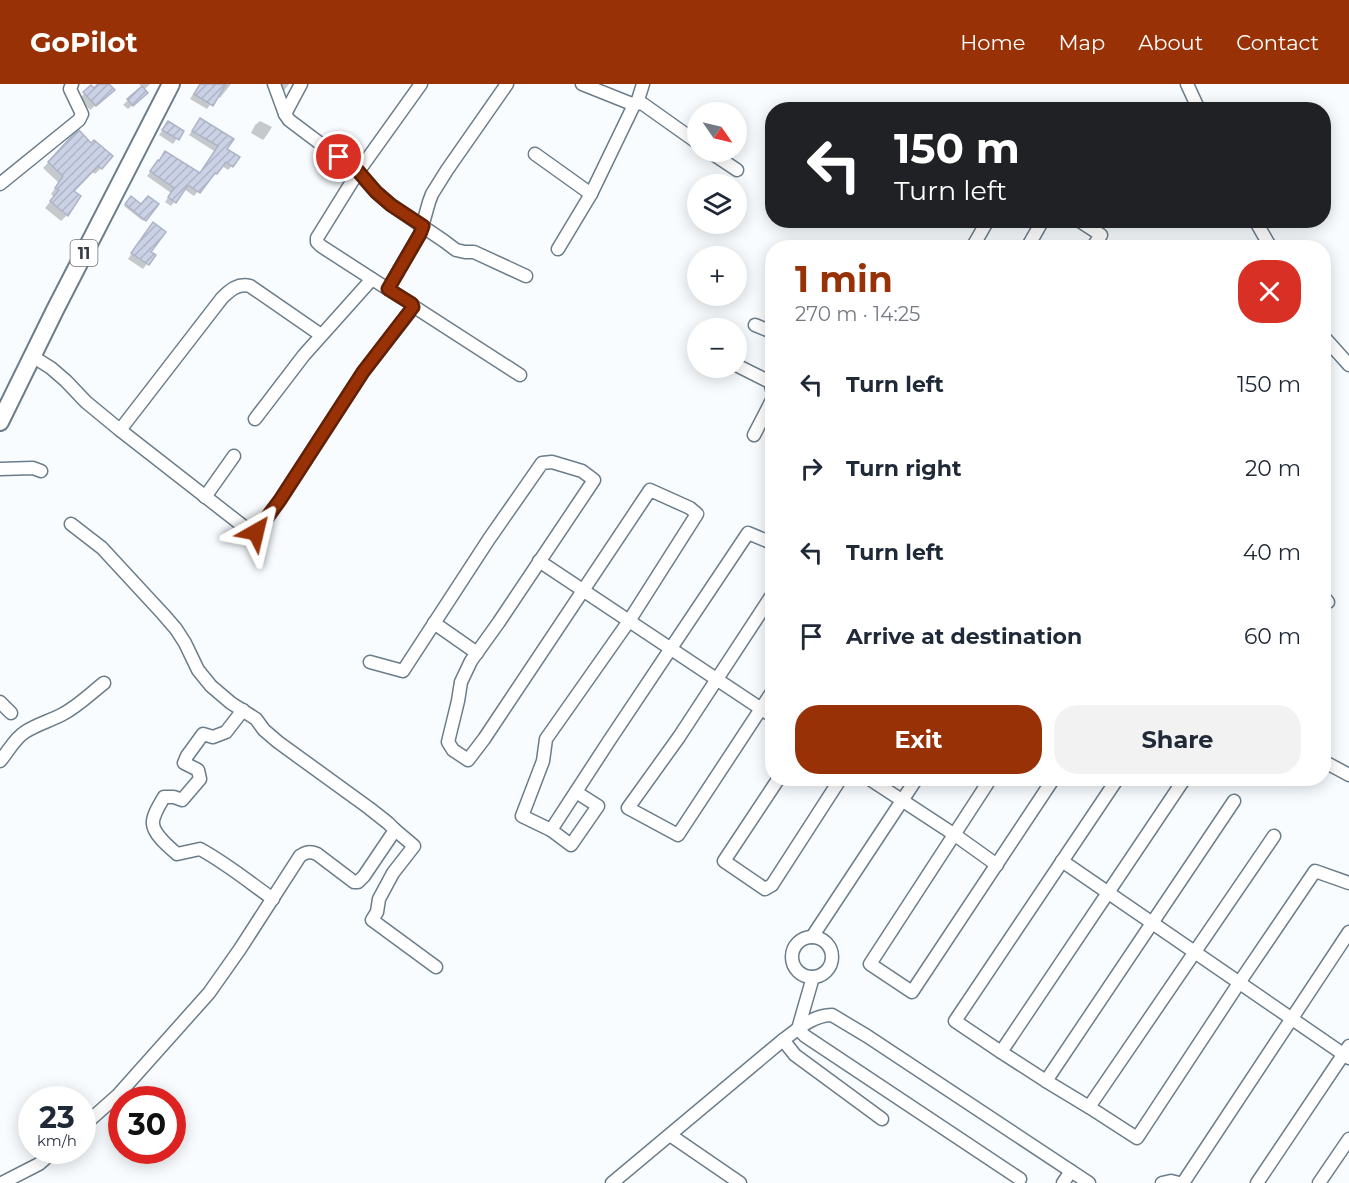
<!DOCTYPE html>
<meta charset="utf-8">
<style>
:root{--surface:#fff;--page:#f2f2f3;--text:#1f2937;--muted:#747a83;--accent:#983206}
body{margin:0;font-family:Montserrat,sans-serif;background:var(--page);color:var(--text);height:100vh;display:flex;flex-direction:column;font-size:22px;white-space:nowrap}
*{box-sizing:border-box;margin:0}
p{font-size:20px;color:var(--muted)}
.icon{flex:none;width:33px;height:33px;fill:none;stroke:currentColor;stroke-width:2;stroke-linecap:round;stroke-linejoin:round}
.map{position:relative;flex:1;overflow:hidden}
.drawer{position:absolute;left:765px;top:156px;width:566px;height:546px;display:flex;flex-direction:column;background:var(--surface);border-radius:24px;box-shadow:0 3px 15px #0003}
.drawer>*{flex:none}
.top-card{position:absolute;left:765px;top:18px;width:566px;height:126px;border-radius:24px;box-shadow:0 3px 15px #0003;background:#202124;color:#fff;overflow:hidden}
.needle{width:39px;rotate:124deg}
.fabs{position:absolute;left:687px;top:18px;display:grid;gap:12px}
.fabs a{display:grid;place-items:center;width:60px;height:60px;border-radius:50%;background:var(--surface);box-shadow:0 3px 15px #0003;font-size:30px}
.speed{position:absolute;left:18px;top:1002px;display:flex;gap:12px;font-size:30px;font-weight:700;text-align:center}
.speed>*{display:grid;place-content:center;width:78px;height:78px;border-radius:50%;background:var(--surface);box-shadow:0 3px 15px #0003;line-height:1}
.speed small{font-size:15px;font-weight:400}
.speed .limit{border:9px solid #d22;background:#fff;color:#111}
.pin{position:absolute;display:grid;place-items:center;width:51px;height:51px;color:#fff;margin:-26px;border:3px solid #fff;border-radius:50%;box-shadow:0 2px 6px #0007}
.me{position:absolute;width:66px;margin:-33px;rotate:37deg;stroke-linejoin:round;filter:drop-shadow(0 0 4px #0008)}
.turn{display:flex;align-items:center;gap:21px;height:126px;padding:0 30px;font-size:27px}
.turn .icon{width:78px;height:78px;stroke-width:2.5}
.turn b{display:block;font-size:42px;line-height:51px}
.round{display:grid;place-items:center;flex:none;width:63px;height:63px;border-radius:24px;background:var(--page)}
.head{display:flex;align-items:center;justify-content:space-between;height:102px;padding:0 30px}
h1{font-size:36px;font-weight:700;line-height:45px;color:var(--accent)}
.primary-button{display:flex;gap:12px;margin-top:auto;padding:12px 30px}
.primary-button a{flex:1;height:69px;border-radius:24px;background:var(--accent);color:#fff;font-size:24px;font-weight:700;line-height:69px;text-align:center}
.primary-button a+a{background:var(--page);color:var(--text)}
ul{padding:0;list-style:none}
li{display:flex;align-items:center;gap:18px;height:84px;padding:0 30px}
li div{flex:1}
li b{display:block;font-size:22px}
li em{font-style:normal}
header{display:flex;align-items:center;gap:36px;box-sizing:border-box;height:84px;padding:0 30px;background:var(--accent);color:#fff}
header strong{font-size:28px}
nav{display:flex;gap:33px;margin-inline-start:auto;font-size:21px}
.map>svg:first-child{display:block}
</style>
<header>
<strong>GoPilot</strong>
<nav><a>Home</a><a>Map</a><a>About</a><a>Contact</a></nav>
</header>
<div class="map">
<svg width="1349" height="1099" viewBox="0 0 1349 1099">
<defs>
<pattern id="building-hatch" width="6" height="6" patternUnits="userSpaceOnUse" patternTransform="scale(1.5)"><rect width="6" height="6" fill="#cbd2e6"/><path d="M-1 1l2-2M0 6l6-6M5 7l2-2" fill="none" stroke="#afb5c6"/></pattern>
</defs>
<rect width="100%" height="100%" fill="#f8fcff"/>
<g fill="#0003">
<polygon points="100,0 107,0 108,11 90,26 80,14 91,3 93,6"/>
<polygon points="139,0 150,0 144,6 146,9 128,25 123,21 142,3"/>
<polygon points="202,0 231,0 220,14 217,11 207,25 190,15 197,4"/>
<polygon points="276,0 289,0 283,8"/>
<polygon points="200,36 225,65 232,82 228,86 222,82 212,94 210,92 194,112 184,105 171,122 165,118 171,109 147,92 165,69 199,90 214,67 189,51"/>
<polygon points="260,37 272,43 267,51 263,56 251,49 255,41"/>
<polygon points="168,39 182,47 173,60 159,51"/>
<polygon points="71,55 101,84 95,90 91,87 72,107 67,131 61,137 45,124 54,113 51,110 59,99 43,84"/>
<polygon points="129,116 141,122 157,121 143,137 124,122"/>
<polygon points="149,145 148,168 153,172 143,185 128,175"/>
</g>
<g fill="url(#building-hatch)" stroke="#adb4c7" stroke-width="1.5">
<polygon points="98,0 109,0 115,6 96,22 83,8 91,1 94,4"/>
<polygon points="200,0 226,0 213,22 194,10"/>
<polygon points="142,2 148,9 133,22 127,15"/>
<polygon points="200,34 234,55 227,65 240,73 233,83 226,78 217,90 215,89 200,109 188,101 176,119 168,113 174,104 150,87 158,76 159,77 165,67 200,89 218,62 192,47"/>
<polygon points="168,37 184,47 179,56 162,46"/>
<polygon points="79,46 91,59 94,56 113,72 102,85 98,82 74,107 81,112 68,132 50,117 59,106 55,104 63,92 48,78 70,54"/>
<polygon points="131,112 141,120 148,112 159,120 146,137 125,120"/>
<polygon points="153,138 166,148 151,168 156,171 149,181 131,169"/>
</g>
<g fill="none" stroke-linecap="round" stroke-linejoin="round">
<defs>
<g id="minor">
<polyline points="274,0 285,30 289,36 358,88 376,108 391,121 444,157 456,166 465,168 474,168 526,192"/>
<polyline points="1187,0 1199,26"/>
<polyline points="637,19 643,0"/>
<polyline points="632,20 637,19 643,20 698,59"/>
<polyline points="285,30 301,0"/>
<polyline points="710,68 737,86"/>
<polyline points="535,70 591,110"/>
<polyline points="0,100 79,36 82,30 70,5 72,0"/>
<polyline points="1078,136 1101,151 1092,164"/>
<polyline points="1255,136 1271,164"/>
<polyline points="972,164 988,136"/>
<polyline points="1027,164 1043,136"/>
<polyline points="558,165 591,110 633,23 632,20 582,0"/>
<polyline points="372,195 321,162 317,158 317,154 358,88 421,0"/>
<polyline points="413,222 520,291"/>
<polyline points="755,241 772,248"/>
<polyline points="1323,252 1349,281"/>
<polyline points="32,272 51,284 66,297 86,318 120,346 252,449 258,447 280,416 363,288 412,225 412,220 388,205"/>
<polyline points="738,282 770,298 772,306"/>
<polyline points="255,335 304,271 372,195 388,205 420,150 429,118 432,110 447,86 507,0"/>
<path d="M120 346 222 214C230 206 238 199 250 202L321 251"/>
<polyline points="754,351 772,316"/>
<polyline points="0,385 33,384 41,387"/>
<polyline points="205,413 234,372"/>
<path d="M71 440 102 464 163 530 176 545 185 559 198 586 211 602 231 619 256 635 264 646 278 658 369 724 388 739 394 745 393 749 364 792 358 798H354L317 770C310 767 306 768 300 772L240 865 209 909 118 1011 82 1043"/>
<polyline points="539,477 772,632"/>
<polyline points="772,511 679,653 628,724 678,751 772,608"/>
<polyline points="1323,512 1328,518"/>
<polyline points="434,539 477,569"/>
<polyline points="370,578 403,587 489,455 542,379 552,378 582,387 594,396 499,538 471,577 461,598 458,617 448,658 453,666 468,676 484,655 650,406 690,424 697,430 629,537 546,655 543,677 522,732 551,746 571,761 598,722 576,708"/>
<polyline points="0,618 11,629"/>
<path d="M243 626 226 648 213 653 203 650 187 672 184 679 198 686 200 695 182 716 174 713H164C160 720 152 732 153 740 154 751 169 763 177 770L200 765C226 779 249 798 273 815"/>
<path d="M0 677C8 668 14 655 25 648 37 640 50 637 63 630 78 622 90 610 104 599"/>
<polyline points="1323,677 1349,691"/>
<polyline points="779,694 724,777 765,805 772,801 841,694"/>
<polyline points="868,694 955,751 997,781"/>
<polyline points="991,694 870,880 912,908 1054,694"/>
<polyline points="394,745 414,762 393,789 379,815 377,828 372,836 436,883"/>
<polyline points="551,746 609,657 748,449 772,459"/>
<polyline points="1274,752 1089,1023 1137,1054 1239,899 1315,787 1349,799"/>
<polyline points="1062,777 1349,974"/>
<polyline points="812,853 917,694"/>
<circle cx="812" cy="873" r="20"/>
<polyline points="813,893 798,945 805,952 1020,1095"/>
<polyline points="783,956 795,971 882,1035"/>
<polyline points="1001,968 955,937 1118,694"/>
<polyline points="1046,997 1001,968 1185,694"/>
<polyline points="1089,1023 1046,997 1234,717"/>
<polyline points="670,1051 740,1099"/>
<polyline points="2,1099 39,1080 55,1066"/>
<path d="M612 1099 783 956C798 945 813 931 832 931L867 952 1089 1099"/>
<polyline points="1063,1099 1071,1087"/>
<polyline points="1162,1099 1171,1097 1179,1099"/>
<polyline points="1183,1099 1349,848"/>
<polyline points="1257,1099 1349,962"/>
<polyline points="1319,1099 1349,1055"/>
</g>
<polyline id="highway" points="0,338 55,226 171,0"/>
</defs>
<use href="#minor" stroke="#6b7d8a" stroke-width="15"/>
<use href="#highway" stroke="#6b7d8a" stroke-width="20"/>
<use href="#minor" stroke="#fff" stroke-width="12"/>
<use href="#highway" stroke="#fff" stroke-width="16"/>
</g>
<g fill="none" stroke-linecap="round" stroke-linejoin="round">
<defs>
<polyline id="route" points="256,448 280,416 363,288 413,223 412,220 388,205 420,150 423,142 391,121 376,108 358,87 339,73"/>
</defs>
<use href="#route" stroke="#632004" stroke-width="15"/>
<use href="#route" stroke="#983206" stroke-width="10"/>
</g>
<g text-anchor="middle" stroke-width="5" stroke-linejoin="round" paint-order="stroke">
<rect fill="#fff" stroke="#71767a" stroke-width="1.5" x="70.5" y="156" width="27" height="26" rx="4.5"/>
<g font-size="16" font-weight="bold" fill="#343c41">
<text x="84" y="175">11</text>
</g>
</g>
</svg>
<div class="fabs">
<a><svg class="needle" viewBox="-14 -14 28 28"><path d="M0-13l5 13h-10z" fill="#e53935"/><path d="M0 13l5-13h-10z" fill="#747a83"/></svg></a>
<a><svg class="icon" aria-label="layers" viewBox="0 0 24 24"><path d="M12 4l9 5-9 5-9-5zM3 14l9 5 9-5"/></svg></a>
<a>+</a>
<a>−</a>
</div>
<div class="speed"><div>23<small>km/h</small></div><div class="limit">30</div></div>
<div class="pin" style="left:339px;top:73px;background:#d93025"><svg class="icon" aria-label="arrive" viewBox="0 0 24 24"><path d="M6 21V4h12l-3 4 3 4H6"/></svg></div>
<svg class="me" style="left:256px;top:448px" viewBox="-20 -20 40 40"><path d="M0-17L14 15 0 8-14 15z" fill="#983206" stroke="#fff" stroke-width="4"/></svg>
<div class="top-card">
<div class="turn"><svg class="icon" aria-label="left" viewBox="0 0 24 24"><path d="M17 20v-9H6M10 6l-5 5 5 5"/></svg><div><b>150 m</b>Turn left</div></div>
</div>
<section class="drawer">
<div class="head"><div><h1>1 min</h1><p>270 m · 14:25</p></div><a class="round" style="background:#d93025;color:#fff"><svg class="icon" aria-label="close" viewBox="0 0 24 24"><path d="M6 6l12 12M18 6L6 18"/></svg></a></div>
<ul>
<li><svg class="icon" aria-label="left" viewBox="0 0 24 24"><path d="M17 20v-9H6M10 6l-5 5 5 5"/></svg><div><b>Turn left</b></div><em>150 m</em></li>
<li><svg class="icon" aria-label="right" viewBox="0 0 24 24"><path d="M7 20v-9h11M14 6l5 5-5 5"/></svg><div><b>Turn right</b></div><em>20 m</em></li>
<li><svg class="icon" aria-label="left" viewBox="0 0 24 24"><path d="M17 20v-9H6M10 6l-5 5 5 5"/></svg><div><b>Turn left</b></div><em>40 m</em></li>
<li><svg class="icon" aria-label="arrive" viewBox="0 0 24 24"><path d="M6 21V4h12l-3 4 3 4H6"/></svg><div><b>Arrive at destination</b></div><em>60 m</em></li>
</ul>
<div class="primary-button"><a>Exit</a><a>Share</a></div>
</section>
</div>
